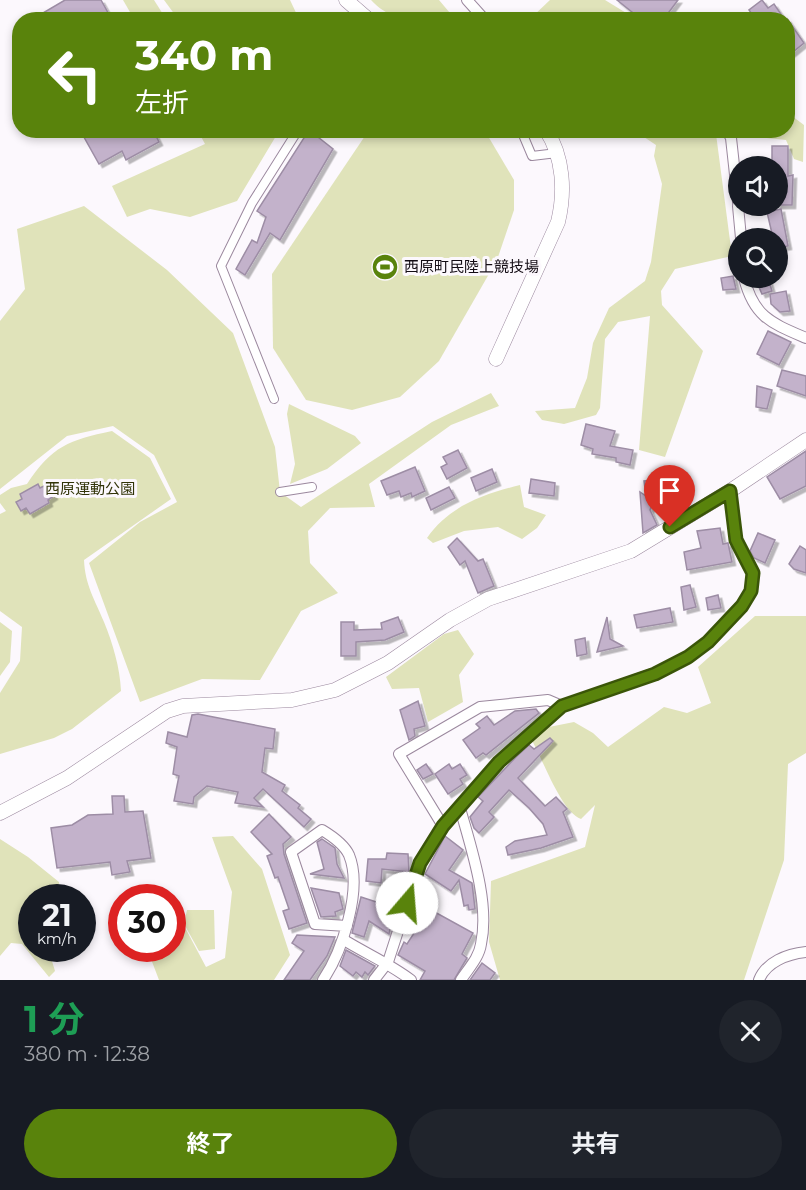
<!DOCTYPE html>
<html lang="ja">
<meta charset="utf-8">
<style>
:root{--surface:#171b24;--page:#20242c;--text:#f1f3f6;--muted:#9ea1a6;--accent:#59830c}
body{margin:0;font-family:Montserrat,"Noto Sans JP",sans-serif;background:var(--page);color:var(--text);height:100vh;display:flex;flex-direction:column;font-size:22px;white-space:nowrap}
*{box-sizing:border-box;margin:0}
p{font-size:20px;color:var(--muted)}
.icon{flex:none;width:33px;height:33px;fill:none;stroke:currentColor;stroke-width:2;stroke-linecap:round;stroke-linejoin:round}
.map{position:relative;height:980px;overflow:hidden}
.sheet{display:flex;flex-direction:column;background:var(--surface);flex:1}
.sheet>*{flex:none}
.banner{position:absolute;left:12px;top:12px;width:783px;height:126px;border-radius:24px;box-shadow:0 3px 9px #0003;background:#59830c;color:#fff;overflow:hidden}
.tools{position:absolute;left:728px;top:156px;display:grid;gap:12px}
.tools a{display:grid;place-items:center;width:60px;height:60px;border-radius:50%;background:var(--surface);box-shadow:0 3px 9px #0003;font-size:30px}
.speed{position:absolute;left:18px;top:884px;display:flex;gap:12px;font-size:30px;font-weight:700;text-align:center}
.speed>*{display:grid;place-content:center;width:78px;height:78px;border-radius:50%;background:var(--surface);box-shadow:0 3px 9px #0003;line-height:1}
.speed small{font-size:15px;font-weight:400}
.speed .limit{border:9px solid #d22;background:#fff;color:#111}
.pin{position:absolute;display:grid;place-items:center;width:51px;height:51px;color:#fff;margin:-62px -26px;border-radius:50% 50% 50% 0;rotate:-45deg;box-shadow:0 0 6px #0007}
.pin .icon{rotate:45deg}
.me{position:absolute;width:66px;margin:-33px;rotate:18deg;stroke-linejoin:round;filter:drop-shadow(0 0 4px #0008)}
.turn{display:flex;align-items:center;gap:21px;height:126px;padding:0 24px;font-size:27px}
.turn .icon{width:78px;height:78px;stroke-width:2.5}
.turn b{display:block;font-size:42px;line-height:51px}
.round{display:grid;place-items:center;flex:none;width:63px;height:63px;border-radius:32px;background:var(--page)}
.summary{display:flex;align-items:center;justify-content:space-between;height:102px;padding:0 24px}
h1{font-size:36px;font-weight:700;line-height:45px;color:#1e9e55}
.cta{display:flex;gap:12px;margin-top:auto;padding:12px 24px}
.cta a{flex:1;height:69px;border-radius:36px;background:var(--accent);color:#fff;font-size:24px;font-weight:700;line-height:69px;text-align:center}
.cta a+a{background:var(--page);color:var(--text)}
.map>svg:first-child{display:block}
</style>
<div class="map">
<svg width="806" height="980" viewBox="0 0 806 980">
<defs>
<filter id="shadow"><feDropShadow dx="3.5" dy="3.5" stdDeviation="0" flood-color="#0004"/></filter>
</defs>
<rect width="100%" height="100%" fill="#fcf8fd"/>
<g fill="#e0e3ba">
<polygon points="123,0 154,0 166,19 134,19"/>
<polygon points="164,0 290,0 299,19 178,19"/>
<path d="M371 0H439L455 19C423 20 395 26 371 0Z"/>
<polygon points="550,0 605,0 636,19 530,19"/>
<polygon points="788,100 792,116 804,125 803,162 794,159 786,140 746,136 742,131 788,130"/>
<polygon points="369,130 485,131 514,180 514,210 497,260 439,361 400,397 352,410 306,400 273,348 272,274"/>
<polygon points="198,131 279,131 237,201 190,217 150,209 127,217 112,186 205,144"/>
<polygon points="635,131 712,130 716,134 732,256 675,269 661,291 662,305 703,351 665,457 639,450 650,316 618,322 605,339 600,408 596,415 564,424 542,420 535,411 575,408 587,378 593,343 609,308 645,281 651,262 662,184 654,156 656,145"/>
<polygon points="84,206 167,270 233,333 275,447 280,492 301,507 432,422 491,393 499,406 451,425 369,484 375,507 330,508 308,531 310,563 338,593 301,611 260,680 202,679 140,702 89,563 140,522 177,502 154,455 113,426 67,436 0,489 0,321 25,289 17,229"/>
<polygon points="289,404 355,436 361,443 327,469 290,484 295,464 287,414"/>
<path d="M112 431 150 458 171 499 84 560C85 585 95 600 104 622 113 644 120 668 121 691L72 729 54 738 0 754V693L20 661 22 627 0 611V514L6 511 0 503V495L11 488 27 484C52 446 69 440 112 431Z"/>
<path d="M520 485 524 507 546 515 537 528 522 539 498 527 464 531 433 543 427 538C449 506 484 494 520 485Z"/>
<path d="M755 616H806V753L788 764 784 860 744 980H500L489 942 491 881 585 847 595 805 581 819C561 812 542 757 531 739L549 727 574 722 593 733 608 747 664 707 687 713 711 703 698 667Z"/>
<polygon points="0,622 12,631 10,662 0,676"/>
<polygon points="458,630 474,654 459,675 463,702 428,722 419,688 392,689 386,677 444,634"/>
<polygon points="233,836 262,869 290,955 274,980 159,980 151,959 156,948 172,948 173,922 181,920 206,967 225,958 232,892 212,837"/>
<polygon points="0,839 28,857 59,882 60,897 32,897 32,948 48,948 55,971 49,977 22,944 11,943 0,956"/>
<polygon points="187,910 214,910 215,949 199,951 184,924"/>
</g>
<g fill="#c3b2cb" stroke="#9d8da5" stroke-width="1.5" filter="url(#shadow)">
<polygon points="65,0 101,0 112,20 31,20"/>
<polygon points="617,0 678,0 663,20 642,20"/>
<polygon points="762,0 768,8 774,4 785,20 756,20 749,10"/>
<polygon points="788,20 804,43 788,56"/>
<polygon points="80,130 153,130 159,142 126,160 122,151 99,164"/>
<polygon points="309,130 333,149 280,240 270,233 245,275 236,269 252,240 257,243 266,217 257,211"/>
<polygon points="772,146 788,146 788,176 793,175 792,205 777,205 777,166 772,166"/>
<polygon points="781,209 788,246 777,248 777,238 773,238 767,212"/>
<polygon points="733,276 736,289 723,290 721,278"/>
<polygon points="755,278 768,278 772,291 762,294"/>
<polygon points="786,291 790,311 780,312 771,304 770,294"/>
<polygon points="768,331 791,342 779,365 757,354"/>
<polygon points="782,370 806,376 806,396 777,386"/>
<polygon points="757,386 772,390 767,409 756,407"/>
<polygon points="586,424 615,431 610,446 633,450 630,465 616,462 616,458 592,454 593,449 581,445"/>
<polygon points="458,450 467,468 447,479 441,467 447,464 443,457"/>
<polygon points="806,451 806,486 780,499 767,477"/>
<polygon points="415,467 425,491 412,497 411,493 401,497 399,491 387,495 381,481"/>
<polygon points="492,469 497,482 476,491 471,478"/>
<polygon points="531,479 555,483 554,496 529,493"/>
<polygon points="669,479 671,498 654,500 650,510 657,525 643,533 640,492 646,496 644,481"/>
<polygon points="38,484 40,488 48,484 54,496 48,500 49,503 30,514 26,508 21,511 16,502 22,499 20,494"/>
<polygon points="449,487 455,498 431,510 426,498"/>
<polygon points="720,528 723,544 728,543 732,562 687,570 684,552 701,548 697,531"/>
<polygon points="758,533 775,540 765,563 754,558 750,551"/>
<polygon points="457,538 478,561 483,559 494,586 478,593 465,561 460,565 448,547"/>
<polygon points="800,546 806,550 806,573 794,569 789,564"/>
<polygon points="690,585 696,607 684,610 681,587"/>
<polygon points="718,595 721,608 708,610 706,598"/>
<polygon points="670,608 673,622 637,628 634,615"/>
<polygon points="398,617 404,632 385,640 356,642 356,656 341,656 341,622 354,622 354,630 382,629 381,623"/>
<polygon points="607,617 610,639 623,646 597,652"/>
<polygon points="585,638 587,654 577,656 575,640"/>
<polygon points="418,701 425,726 414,729 415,736 409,740 400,710"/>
<polygon points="536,709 539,713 486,755 483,753 476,758 463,740 480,728 476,724 487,716 494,725 515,711"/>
<polygon points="198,714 275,729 273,749 265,748 262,772 285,785 282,791 300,805 298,808 311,819 304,827 263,789 254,798 263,807 235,803 238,792 207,786 194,797 193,804 174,801 179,776 173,774 177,747 166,743 168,732 187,737 192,715"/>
<polygon points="550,738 553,741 518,778 545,806 556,797 567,809 563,812 573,837 541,848 508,855 506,847 515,841 547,835 543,824 529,808 509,790 489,812 494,817 479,833 474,828 470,817 483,801 478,797 516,757 529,745 534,749"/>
<polygon points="426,764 433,774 423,779 417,770"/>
<polygon points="449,764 452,769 460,764 467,775 460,779 463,784 448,794 435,774"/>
<polygon points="112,796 124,796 125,812 143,811 151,858 127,861 130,872 112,875 110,862 57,868 51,828 72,825 88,815 113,814"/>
<polygon points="269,814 291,837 283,844 284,854 307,923 289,929 283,911 289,909 278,877 275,878 267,856 272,854 251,832"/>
<polygon points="445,836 463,850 449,870 472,883 475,909 469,910 468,905 464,906 459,880 451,891 425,874"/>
<polygon points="322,839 335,848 337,864 344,878 310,874 324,869 317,842"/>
<polygon points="387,853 408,854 409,872 382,869 381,883 366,881 368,859 386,859"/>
<polygon points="311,888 339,893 343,909 335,912 336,916 321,917"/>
<polygon points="361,897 395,908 389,934 369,921 364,937 352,933"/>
<polygon points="422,905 473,933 462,954 467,958 454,980 420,980 425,971 398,955 404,942 407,944 420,924 410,918 414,907 419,910"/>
<polygon points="297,935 335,937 327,956 310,980 284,980 304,951 292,943"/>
<polygon points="346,950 375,966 368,975 365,972 362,977 356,972 353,976 340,966"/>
<polygon points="482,963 495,973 490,980 470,980"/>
</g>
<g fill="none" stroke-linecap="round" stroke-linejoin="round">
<defs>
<g id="pedestrian">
<polyline points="521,130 532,156 557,153"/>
<polyline points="274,399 221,266 252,203 298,130"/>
<polyline points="280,492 312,487"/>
</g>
<g id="minor">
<polyline points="467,0 485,20"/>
<polyline points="727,130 731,138 738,202"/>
<polyline points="738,206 741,238"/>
<path d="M744 278C754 317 771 323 806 338"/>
<path d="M460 808C471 848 490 903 481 944 479 958 468 969 461 980"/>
<polyline points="443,826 399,754 480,707 548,700 562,706"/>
<path d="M344 940C367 954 390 964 411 980"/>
<path d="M323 980C342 952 363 889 349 855 344 844 332 836 322 830L291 852 315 924 347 926"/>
<polyline points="374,980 388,962 420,863 443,826 499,762 562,706 655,673 688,657 708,642 742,606 751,591 753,573 736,540 730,491"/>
<path d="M759 980C766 962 787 954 806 952"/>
</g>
<g id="tertiary">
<polyline points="346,0 369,20"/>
<path d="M496 359 558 222C565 193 564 157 546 130"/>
<polyline points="0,813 67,778 167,711 183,706 292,700 335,690 388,663 450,620 488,599 631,551 730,491 806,440"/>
</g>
</defs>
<use href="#pedestrian" stroke="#9b889e" stroke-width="10"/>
<use href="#minor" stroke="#9b889e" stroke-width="12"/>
<use href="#tertiary" stroke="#9b889e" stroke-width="15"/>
<use href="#pedestrian" stroke="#fff" stroke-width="8"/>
<use href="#minor" stroke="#fff" stroke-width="10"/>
<use href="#tertiary" stroke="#fff" stroke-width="14"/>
</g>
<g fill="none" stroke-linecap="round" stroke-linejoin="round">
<defs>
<polyline id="route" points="407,903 420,863 443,826 499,762 562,706 655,674 688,657 708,642 742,606 751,591 753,573 736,540 730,491 670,527"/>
</defs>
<use href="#route" stroke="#3a5508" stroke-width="15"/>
<use href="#route" stroke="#59830c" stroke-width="10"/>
</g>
<defs>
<symbol id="stadium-disc" viewBox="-11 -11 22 22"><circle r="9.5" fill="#59830c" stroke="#fcf8fd"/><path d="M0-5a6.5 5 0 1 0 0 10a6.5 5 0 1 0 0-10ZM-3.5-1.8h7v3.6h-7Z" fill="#fff"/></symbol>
</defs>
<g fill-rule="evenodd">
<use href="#stadium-disc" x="370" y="252" width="30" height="30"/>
</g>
<g text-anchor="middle" stroke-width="6" stroke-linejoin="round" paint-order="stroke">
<g font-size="15" fill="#130c14" stroke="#fcf8fd" text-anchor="start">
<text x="404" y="272">西原町民陸上競技場</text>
</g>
<g font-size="15" fill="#323408" stroke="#fcf8fd">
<text x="90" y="494">西原運動公園</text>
</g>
</g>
</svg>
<div class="tools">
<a><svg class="icon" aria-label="sound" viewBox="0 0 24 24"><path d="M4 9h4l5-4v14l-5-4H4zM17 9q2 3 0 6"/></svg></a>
<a><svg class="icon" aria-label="search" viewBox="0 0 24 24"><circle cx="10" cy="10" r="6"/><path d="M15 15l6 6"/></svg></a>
</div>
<div class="speed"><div>21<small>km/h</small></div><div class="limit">30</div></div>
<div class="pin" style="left:670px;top:527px;background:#d93025"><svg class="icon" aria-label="arrive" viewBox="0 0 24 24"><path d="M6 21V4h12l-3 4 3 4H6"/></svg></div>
<svg class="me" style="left:407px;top:903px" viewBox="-20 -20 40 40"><circle r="19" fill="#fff"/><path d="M0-13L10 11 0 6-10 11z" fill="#59830c"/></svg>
<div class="banner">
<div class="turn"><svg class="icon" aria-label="left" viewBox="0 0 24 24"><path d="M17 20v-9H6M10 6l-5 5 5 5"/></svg><div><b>340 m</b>左折</div></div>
</div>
</div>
<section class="sheet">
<div class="summary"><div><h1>1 分</h1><p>380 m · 12:38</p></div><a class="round"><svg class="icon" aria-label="close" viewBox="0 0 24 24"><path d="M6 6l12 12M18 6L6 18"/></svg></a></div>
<div class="cta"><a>終了</a><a>共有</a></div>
</section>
